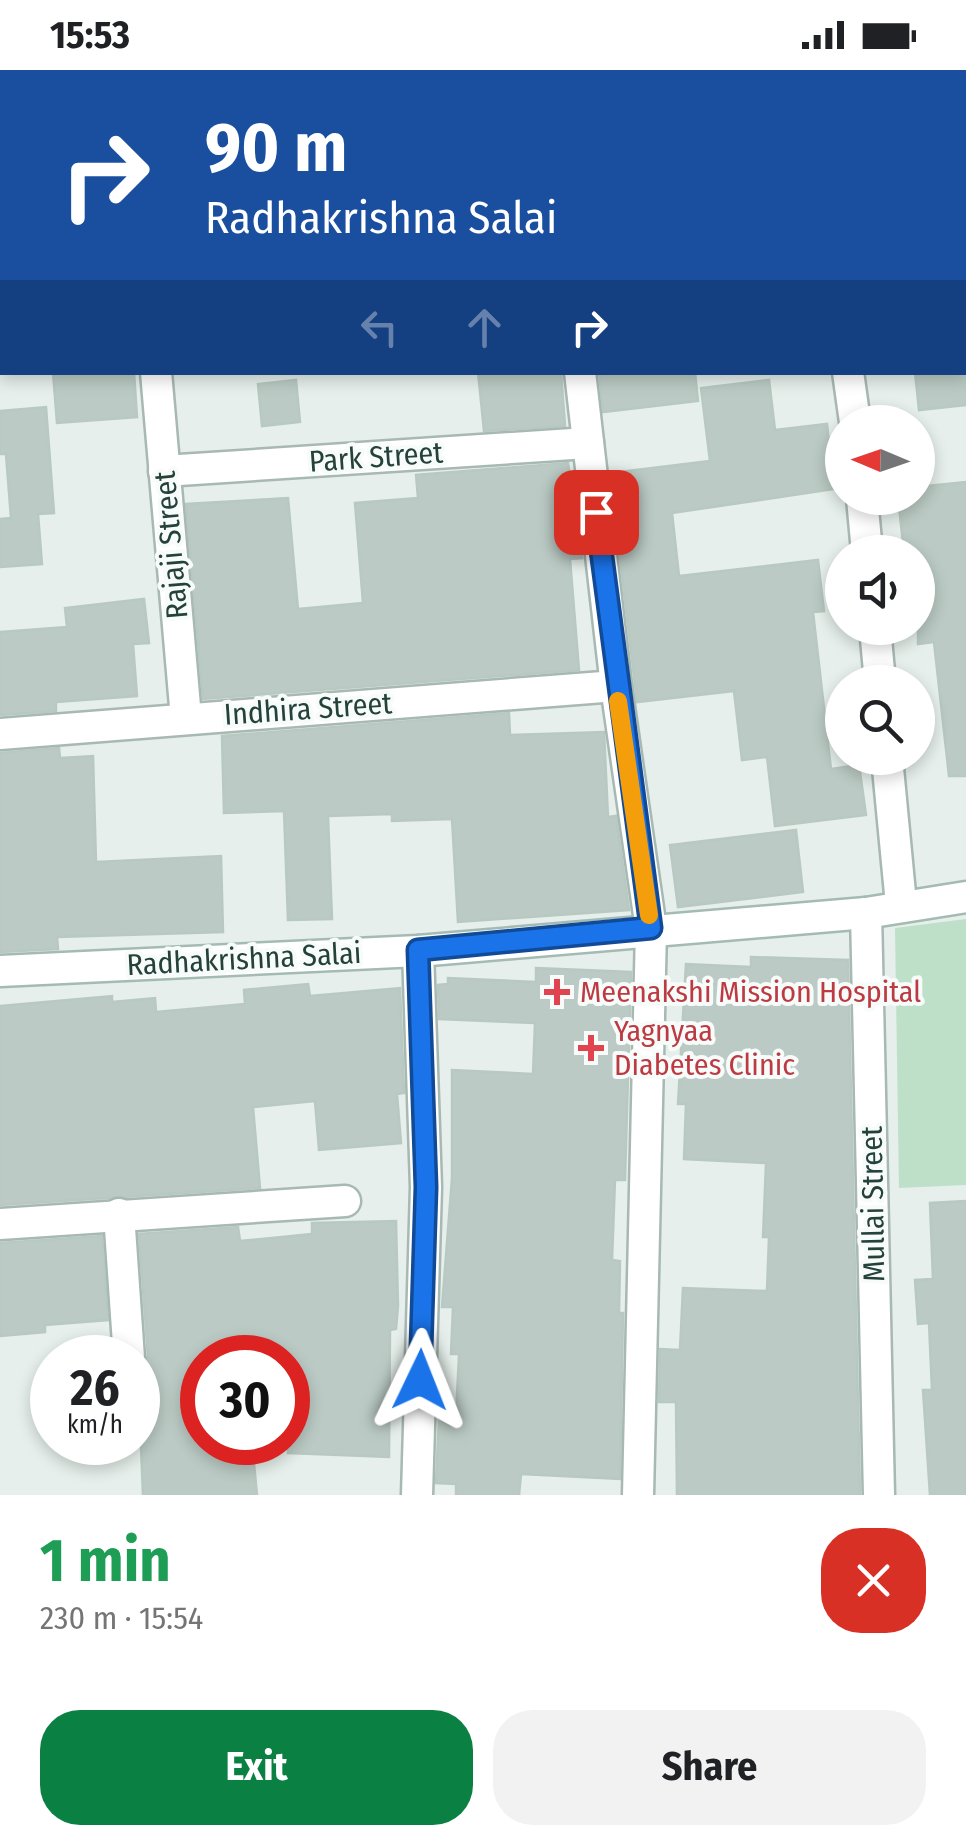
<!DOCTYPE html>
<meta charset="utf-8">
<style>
:root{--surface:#fff;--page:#f2f2f2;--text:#202124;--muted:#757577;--accent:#0b8043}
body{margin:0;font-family:"Fira Sans Condensed",sans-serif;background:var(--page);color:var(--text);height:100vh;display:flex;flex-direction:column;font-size:38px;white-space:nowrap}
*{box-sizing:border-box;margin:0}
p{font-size:32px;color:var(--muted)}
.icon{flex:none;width:55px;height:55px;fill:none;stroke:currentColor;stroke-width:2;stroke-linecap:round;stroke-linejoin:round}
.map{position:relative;height:1425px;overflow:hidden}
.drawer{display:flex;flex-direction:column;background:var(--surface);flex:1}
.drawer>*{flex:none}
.top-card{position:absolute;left:0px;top:0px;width:968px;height:305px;box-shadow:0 5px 15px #0003;background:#1a4fa0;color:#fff;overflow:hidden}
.needle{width:65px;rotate:272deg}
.fabs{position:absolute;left:825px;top:335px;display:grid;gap:20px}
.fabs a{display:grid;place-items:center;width:110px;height:110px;border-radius:50%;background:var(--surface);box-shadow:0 5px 15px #0003;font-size:50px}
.speed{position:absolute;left:30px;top:1265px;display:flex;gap:20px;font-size:50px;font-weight:700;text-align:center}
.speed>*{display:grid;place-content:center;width:130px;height:130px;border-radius:50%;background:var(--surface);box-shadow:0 5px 15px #0003;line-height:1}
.speed small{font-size:25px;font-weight:400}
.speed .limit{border:15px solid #d22;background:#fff;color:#111}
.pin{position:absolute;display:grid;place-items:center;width:85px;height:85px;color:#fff;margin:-42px;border-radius:20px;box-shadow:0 5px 15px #0006}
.me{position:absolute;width:110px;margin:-55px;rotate:2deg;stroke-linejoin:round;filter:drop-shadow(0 0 8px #0008)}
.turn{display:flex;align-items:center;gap:35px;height:210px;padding:0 40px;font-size:45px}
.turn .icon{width:130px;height:130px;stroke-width:2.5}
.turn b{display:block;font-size:70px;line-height:85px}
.lanes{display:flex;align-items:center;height:95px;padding:0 40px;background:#0003;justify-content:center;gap:50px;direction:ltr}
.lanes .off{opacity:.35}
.round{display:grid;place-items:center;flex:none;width:105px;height:105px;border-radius:40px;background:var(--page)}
.head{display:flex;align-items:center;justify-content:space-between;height:170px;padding:0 40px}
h1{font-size:60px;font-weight:700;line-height:75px;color:#1e9e55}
.cta{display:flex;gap:20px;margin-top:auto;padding:20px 40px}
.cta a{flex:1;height:115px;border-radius:40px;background:var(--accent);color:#fff;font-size:40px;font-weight:700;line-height:115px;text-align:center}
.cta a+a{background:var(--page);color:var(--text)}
.status{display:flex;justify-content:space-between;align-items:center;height:70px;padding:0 50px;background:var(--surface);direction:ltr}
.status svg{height:28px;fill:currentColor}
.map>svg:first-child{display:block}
</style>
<div class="status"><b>15:53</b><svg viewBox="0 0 49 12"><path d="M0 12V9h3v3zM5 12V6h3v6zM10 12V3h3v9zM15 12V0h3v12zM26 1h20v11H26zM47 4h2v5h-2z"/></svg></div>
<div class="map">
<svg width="966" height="1425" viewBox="0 0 966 1425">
<rect width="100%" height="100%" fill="#e6efeb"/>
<polygon fill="#bfe0c8" points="966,849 966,1115 899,1118 895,858"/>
<g fill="#bbcac4" stroke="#b8c9c2" stroke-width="2.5">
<polygon points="53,302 134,302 137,347 57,353"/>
<polygon points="478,302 561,302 565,356 484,361"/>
<polygon points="599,302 695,302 698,331 603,342"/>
<polygon points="915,302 966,302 966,335 919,340"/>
<polygon points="296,310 300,352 262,356 258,314"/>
<polygon points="769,310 775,360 827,354 834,419 672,443 679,506 818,490 824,541 813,542 831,699 859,695 866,745 775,756 767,687 742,690 734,621 637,632 610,403 710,391 701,318"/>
<polygon points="46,337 54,443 38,444 42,494 0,497 0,449 11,448 6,384 0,384 0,341"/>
<polygon points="568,393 582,488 570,489 579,600 203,629 186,434 288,428 298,539 363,533 355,433 418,428 416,405"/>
<polygon points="966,412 966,706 949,706 934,572 918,574 918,482 904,482 898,428 918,428 918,417"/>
<polygon points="144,529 149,573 133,574 137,626 56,632 56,641 0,645 0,562 67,557 65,538"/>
<polygon points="509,643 510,665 604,662 608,747 616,746 629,840 458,852 452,749 392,751 392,744 328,746 332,849 288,850 284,741 224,743 222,666"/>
<polygon points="59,678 60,688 93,686 96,792 221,786 223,862 57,867 58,879 0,882 0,683"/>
<polygon points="796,760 803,822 678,837 670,775"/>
<polygon points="751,887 848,890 860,1425 677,1425 676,1332 659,1332 660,1279 680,1280 683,1218 767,1221 769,1167 763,1167 766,1093 684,1089 686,1034 678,1034 686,894 751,897"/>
<polygon points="536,898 631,902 625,1110 615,1110 612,1190 620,1191 619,1243 623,1243 620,1409 521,1404 519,1425 456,1425 456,1414 436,1413 439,1346 456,1346 459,1284 451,1284 453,1237 442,1237 452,1108 452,1000 533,1004 535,953 439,949 438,915 448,914 448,908 536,912"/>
<polygon points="308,914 310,926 400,918 404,1023 397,1024 401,1073 319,1080 315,1031 253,1037 260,1118 0,1135 0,936 112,926 112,932 155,928 156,942 245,934 244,920"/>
<polygon points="966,1131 966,1425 930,1425 923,1320 932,1320 929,1253 918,1254 915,1210 933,1209 930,1133"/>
<polygon points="396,1151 398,1236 396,1259 390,1260 389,1387 288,1383 288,1288 202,1288 202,1372 252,1372 257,1425 143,1425 138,1304 148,1287 139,1164 238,1157 240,1171 312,1164 312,1153"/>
<polygon points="102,1166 108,1250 45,1255 45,1262 0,1266 0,1173"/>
</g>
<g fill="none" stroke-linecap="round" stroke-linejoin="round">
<defs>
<g id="street">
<polyline points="129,0 129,2"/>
<polyline points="547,0 547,2"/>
<polyline points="810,0 810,2"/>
<polyline points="217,2 239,0"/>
<polyline points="156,302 186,648"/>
<polyline points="580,302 616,616 651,859 638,1425"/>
<polyline points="848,302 855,352"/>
<polyline points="164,401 588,373"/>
<polyline points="862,428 867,482"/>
<polyline points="875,558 880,612"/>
<polyline points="0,664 616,616"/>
<polyline points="887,688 901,834"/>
<polyline points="866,843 879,1425"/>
<polyline points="119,1144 129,1288"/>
<polyline points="0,1154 345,1131"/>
<polyline points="417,1425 426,1117 418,881"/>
</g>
<polyline id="secondary" points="0,901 418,881 866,843 966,827"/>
</defs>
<use href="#street" stroke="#a8b8b2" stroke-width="35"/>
<use href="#secondary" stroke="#a4bbb3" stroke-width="35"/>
<use href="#street" stroke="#fff" stroke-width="30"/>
<use href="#secondary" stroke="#fff" stroke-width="30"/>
</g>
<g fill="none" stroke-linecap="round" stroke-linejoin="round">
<defs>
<polyline id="route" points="420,1310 426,1117 418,880 651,858 596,442"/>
</defs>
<use href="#route" stroke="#114b97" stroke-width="25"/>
<use href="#route" stroke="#1a73e8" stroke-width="18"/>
<polyline stroke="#f59e0b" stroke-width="18" points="618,631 649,845"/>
</g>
<g fill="#e0444e" stroke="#f7fbf9" stroke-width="4">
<path d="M552 907h10v10h10v10h-10v10h-10v-10h-10v-10h10z"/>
<path d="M586 963h10v10h10v10h-10v10h-10v-10h-10v-10h10z"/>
</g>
<g text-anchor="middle" stroke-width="8" stroke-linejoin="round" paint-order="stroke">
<g font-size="30" fill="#24423a" stroke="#f7fbf9">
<text transform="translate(376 387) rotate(-4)" y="10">Park Street</text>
<text transform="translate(171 475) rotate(-95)" y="10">Rajaji Street</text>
<text transform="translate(308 639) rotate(-4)" y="10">Indhira Street</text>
<text transform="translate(244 889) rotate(-3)" y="10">Radhakrishna Salai</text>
<text transform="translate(873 1134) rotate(-91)" y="10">Mullai Street</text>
</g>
<g font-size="30" fill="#be3a42" stroke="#f7fbf9" text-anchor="start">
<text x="580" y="932">Meenakshi Mission Hospital</text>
<text x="614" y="971">Yagnyaa<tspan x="614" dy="34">Diabetes Clinic</tspan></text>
</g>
</g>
</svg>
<div class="fabs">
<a><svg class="needle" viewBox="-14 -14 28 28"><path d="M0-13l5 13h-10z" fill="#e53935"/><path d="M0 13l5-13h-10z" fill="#757577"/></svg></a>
<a><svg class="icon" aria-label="sound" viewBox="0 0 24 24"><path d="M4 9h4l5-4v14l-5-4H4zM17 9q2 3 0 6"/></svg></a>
<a><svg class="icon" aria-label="search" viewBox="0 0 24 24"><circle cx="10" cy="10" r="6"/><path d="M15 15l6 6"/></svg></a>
</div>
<div class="speed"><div>26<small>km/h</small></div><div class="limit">30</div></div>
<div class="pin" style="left:596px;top:442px;background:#d93025"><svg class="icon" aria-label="arrive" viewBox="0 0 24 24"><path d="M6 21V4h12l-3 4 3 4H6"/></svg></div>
<svg class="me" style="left:420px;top:1310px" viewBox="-20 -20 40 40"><path d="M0-17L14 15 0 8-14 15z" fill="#1a73e8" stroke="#fff" stroke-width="4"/></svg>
<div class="top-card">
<div class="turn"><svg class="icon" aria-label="right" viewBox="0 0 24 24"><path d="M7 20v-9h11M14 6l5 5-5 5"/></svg><div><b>90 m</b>Radhakrishna Salai</div></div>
<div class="lanes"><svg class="icon off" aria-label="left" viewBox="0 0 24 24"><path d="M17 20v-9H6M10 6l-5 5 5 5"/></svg><svg class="icon off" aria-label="ahead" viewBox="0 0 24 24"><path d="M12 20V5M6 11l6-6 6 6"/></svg><svg class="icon" aria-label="right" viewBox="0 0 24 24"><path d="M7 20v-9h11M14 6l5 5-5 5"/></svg></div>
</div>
</div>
<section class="drawer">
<div class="head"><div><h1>1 min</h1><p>230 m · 15:54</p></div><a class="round" style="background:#d93025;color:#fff"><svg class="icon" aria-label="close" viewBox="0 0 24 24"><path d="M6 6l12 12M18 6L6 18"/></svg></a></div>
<div class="cta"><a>Exit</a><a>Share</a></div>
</section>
